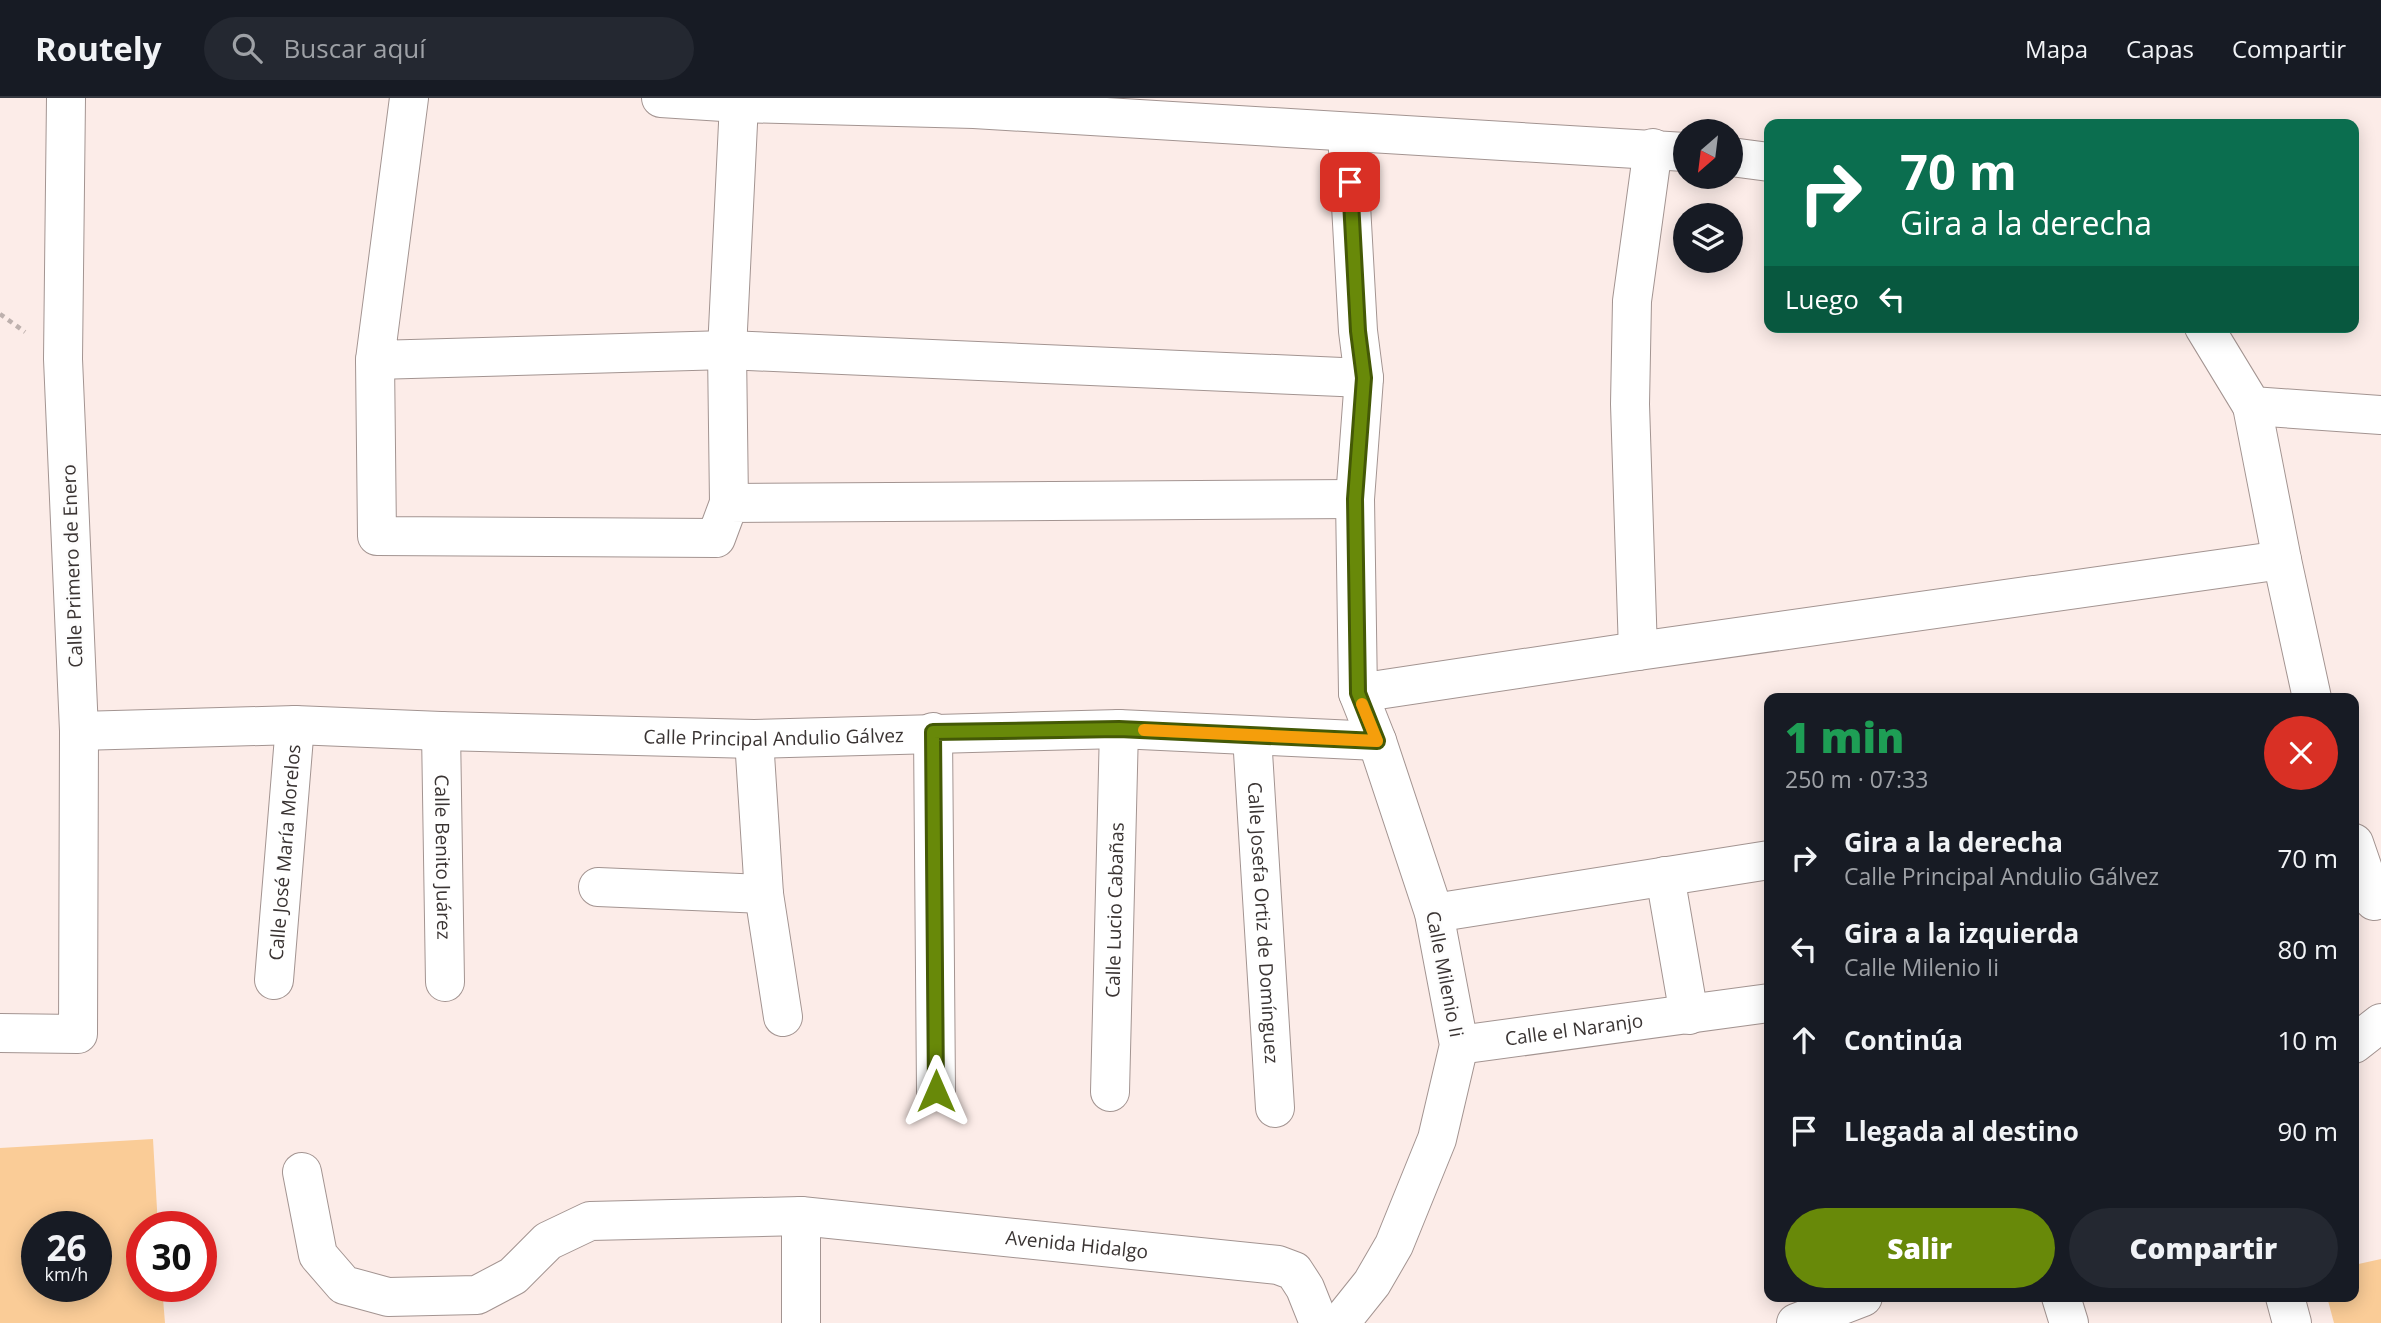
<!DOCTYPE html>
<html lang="es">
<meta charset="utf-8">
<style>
:root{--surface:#171b24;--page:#242831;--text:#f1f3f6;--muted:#9ea1a6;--line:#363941;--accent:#688909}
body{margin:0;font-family:"Open Sans",sans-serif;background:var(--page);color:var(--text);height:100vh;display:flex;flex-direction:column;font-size:26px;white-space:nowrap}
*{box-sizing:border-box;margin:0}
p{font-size:23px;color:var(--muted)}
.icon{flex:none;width:38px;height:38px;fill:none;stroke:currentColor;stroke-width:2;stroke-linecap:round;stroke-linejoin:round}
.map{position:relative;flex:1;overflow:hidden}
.details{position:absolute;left:1764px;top:595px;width:595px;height:609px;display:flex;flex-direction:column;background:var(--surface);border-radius:14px;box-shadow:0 4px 18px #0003}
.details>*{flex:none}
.hud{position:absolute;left:1764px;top:21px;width:595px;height:214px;border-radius:14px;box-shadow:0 4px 18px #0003;background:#0b6e4f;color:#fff;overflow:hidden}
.needle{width:46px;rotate:208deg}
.controls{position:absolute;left:1673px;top:21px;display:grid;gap:14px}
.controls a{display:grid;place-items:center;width:70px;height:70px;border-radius:50%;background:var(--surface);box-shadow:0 4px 18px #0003;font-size:35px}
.speed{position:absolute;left:21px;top:1113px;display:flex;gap:14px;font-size:35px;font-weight:700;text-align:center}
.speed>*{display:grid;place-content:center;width:91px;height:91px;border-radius:50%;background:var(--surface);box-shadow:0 4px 18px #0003;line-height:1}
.speed small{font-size:18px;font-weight:400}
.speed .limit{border:10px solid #d22;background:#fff;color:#111}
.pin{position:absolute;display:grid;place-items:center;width:60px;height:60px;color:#fff;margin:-30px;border-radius:14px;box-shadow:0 4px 10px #0006}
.me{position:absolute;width:77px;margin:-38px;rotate:0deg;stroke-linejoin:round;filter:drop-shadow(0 0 5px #0008)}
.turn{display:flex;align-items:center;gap:24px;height:147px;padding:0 21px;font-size:32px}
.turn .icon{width:91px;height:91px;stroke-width:2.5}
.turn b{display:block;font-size:49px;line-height:60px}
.then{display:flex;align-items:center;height:66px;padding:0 21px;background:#0003;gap:14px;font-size:26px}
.round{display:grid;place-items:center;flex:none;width:74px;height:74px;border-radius:37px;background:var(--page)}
.headline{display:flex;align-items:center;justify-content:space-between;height:119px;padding:0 21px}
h1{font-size:42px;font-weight:800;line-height:52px;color:#1e9e55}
.button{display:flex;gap:14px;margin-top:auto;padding:14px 21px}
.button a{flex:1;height:80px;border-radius:42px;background:var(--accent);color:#fff;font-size:28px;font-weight:800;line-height:80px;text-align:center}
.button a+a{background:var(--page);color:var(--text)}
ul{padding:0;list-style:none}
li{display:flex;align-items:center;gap:21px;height:91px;padding:0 21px}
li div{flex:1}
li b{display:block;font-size:26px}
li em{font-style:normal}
header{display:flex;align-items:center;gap:42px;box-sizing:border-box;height:98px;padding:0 35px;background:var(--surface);border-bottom:2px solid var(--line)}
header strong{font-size:33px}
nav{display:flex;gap:38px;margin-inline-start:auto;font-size:24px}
.search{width:490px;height:63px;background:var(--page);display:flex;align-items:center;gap:18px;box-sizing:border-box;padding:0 24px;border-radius:38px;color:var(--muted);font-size:26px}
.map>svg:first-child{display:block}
</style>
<header>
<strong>Routely</strong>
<div class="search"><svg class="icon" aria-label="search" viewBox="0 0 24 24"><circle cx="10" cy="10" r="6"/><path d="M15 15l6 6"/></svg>Buscar aquí</div>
<nav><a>Mapa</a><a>Capas</a><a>Compartir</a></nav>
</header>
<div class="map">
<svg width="2381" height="1225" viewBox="0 0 2381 1225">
<rect width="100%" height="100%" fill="#fcece8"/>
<g fill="#facc97" fill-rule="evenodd">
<path d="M153 1041 158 1129H142V1188H162L165 1225H0V1050ZM37 1129H96V1188H37Z"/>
<polygon points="2381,1161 2381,1225 2334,1225 2327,1199 2354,1199 2354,1167"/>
</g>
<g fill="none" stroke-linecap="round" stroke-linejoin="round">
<defs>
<g id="minor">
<polyline points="409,0 375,262 727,252 1364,280"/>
<polyline points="661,0 739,5 974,11 1685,54"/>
<polyline points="1731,59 1769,64"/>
<polyline points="2204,229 2252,308 2381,317"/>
<polyline points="375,262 377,438 716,440 729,405 1355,401"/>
<polyline points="2252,308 2282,462 2312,600"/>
<polyline points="729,405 727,252 739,5"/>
<polyline points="1638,553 1630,306 1632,203 1653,50"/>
<polyline points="1358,595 1638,553 2282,462"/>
<path id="s1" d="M79 633 295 627 441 633 754 641 1119 631 1377 643"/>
<path id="s2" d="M441 633 445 884"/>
<polyline points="933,634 936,993"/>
<path id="s3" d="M1252 638 1275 1010"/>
<polyline points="754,641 764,796 783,919"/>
<polyline points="2354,745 2374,803"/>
<polyline points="1665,778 1689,917"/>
<polyline points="598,789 764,796"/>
<polyline points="1434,815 1769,762"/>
<path id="s4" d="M274 882 295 627"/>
<polyline points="0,935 78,936 79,633 63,261 66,0"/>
<polyline points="2354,946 2381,925"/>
<path id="s5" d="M1459 947 1769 905"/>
<path id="s6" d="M1110 994 1119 631"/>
<path id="s7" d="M302 1074 318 1157 344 1187 388 1199 477 1197 513 1178 548 1143 590 1123 801 1118 1278 1167 1294 1173 1305 1190 1319 1225"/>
<polyline points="801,1118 801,1225"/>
<polyline points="2061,1199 2069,1225"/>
<polyline points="2285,1199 2292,1225"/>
<polyline points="1340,1225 1372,1185 1394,1147 1437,1041 1459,947 1434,815 1377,643 1358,595 1355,401 1364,280 1358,233 1347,35"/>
<polyline points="1796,1225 1863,1199"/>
</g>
</defs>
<use href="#minor" stroke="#a39491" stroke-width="40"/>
<polyline stroke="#bdb0ad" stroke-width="4.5" stroke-dasharray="5 5" stroke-linecap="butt" points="0,216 25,234"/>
<use href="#minor" stroke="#fff" stroke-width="38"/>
</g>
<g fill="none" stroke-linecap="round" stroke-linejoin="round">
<defs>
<polyline id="route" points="936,993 933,634 1119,631 1377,643 1358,595 1355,401 1364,280 1358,233 1350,84"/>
</defs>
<use href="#route" stroke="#445906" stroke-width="18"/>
<use href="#route" stroke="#688909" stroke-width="12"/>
<polyline stroke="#f59e0b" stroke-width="12" points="1144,632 1377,643 1362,606"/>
</g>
<g text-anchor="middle" stroke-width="5" stroke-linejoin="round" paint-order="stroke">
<g font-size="19" fill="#3a3433" stroke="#fdfdfd">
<text transform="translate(72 468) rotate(-92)" y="7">Calle Primero de Enero</text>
<text dy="7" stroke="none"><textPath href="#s1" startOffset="695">Calle Principal Andulio Gálvez</textPath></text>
<text dy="7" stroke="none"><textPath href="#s4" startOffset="128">Calle José María Morelos</textPath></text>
<text dy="7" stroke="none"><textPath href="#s2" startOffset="126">Calle Benito Juárez</textPath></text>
<text dy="7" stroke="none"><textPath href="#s6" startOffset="182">Calle Lucio Cabañas</textPath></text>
<text dy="7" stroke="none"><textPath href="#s3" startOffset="187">Calle Josefa Ortiz de Domínguez</textPath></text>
<text transform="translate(1445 876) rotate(79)" y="7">Calle Milenio Ii</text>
<text dy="7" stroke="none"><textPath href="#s5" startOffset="116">Calle el Naranjo</textPath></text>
<text dy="7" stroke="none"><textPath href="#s7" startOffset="884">Avenida Hidalgo</textPath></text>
</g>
</g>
</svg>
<div class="controls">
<a><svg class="needle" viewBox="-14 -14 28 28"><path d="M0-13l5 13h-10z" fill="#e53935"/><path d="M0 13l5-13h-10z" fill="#9ea1a6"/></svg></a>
<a><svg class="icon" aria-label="layers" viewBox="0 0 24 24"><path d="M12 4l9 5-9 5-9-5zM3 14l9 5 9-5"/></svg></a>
</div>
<div class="speed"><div>26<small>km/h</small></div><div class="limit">30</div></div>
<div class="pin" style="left:1350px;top:84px;background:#d93025"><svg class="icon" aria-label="arrive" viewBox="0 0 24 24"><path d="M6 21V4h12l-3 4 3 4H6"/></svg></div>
<svg class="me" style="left:936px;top:993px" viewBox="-20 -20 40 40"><path d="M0-17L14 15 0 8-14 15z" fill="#688909" stroke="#fff" stroke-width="4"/></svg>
<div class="hud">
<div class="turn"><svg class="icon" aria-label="right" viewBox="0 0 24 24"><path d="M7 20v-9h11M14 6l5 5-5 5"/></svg><div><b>70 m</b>Gira a la derecha</div></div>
<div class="then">Luego<svg class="icon" aria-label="left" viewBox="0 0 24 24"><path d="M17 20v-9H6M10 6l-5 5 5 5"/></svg></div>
</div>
<section class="details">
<div class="headline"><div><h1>1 min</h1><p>250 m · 07:33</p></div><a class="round" style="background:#d93025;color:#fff"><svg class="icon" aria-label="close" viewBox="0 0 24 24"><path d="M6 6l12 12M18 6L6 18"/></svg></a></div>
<ul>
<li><svg class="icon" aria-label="right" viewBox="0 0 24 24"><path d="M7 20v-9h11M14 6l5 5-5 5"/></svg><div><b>Gira a la derecha</b><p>Calle Principal Andulio Gálvez</p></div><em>70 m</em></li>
<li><svg class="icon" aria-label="left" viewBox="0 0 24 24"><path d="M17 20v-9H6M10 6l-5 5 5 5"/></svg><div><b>Gira a la izquierda</b><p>Calle Milenio Ii</p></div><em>80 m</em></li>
<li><svg class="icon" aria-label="ahead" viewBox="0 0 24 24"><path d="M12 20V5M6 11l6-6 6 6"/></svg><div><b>Continúa</b></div><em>10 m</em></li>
<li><svg class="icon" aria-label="arrive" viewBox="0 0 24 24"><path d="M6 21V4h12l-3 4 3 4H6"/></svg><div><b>Llegada al destino</b></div><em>90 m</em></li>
</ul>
<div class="button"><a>Salir</a><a>Compartir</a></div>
</section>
</div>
